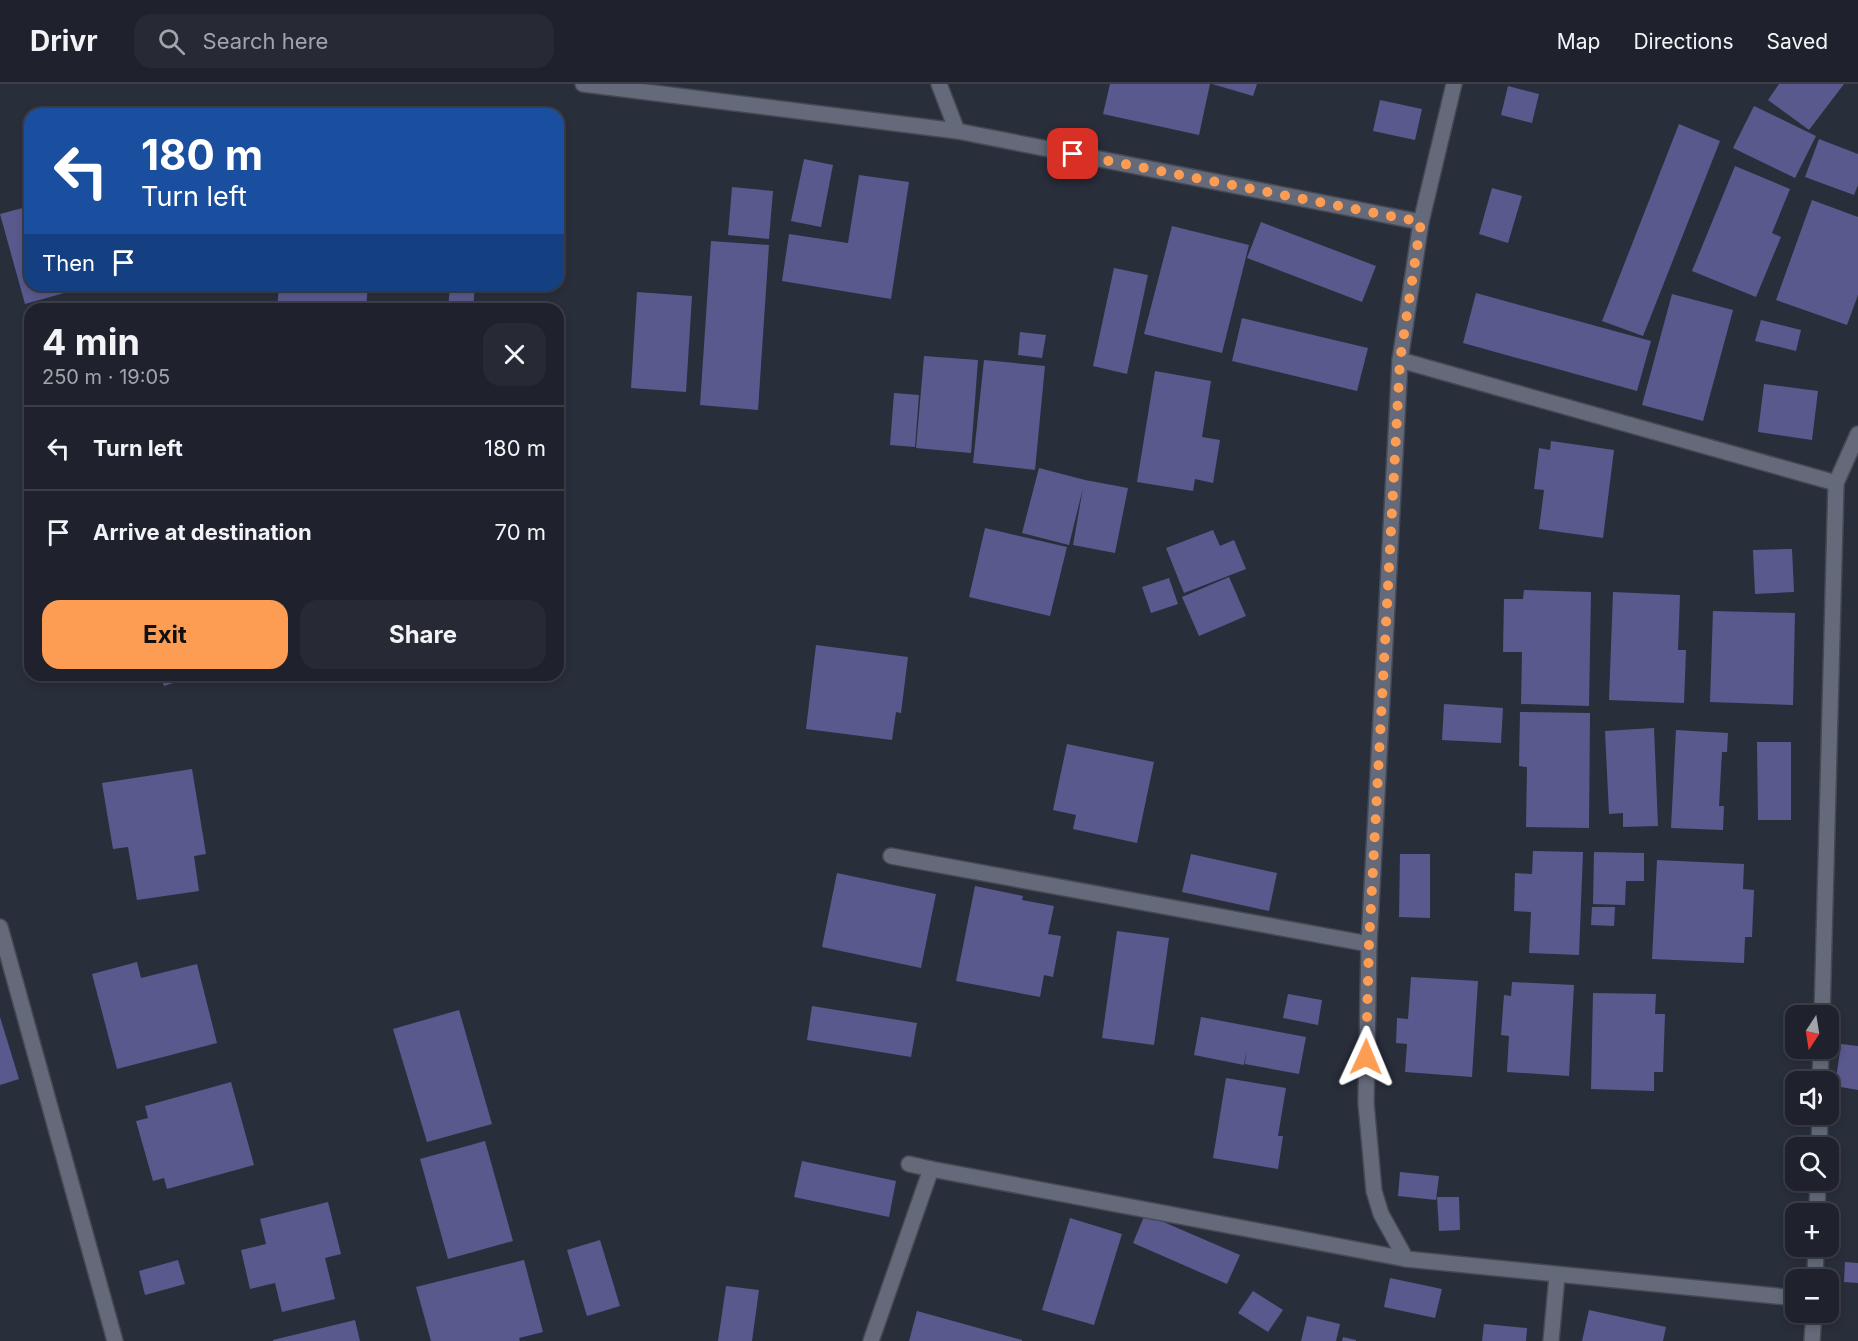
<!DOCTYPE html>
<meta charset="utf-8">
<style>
:root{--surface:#1f222c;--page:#272a34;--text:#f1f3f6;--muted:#a1a4a9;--line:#3c3f48;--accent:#fd9d54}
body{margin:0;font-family:Inter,sans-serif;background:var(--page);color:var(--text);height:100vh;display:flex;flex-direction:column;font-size:22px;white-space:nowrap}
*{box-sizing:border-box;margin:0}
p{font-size:20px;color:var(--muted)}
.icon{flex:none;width:33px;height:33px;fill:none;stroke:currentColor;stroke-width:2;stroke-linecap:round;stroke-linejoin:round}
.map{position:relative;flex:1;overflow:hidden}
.details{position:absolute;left:24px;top:219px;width:540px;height:378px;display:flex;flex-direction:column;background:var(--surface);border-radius:18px;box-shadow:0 3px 9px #0003,0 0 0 2px var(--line)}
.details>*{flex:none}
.guide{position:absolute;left:24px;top:24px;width:540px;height:183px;border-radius:18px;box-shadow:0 3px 9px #0003,0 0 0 2px var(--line);background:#1a4fa0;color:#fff;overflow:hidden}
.needle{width:39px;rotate:192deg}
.fabs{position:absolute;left:1785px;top:921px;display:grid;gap:12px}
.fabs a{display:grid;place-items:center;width:54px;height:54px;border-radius:12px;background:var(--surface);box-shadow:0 3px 9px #0003,0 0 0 2px var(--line);font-size:30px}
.pin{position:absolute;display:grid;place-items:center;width:51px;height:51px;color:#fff;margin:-26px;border-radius:12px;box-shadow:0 3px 9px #0006}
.me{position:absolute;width:66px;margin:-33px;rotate:1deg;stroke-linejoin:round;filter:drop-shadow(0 0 4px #0008)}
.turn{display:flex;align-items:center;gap:21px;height:126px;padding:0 18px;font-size:27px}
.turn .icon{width:78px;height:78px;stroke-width:2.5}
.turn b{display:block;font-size:42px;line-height:51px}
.then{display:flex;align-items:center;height:57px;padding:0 18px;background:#0003;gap:12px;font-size:22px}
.round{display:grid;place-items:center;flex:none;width:63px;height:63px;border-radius:18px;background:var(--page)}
.headline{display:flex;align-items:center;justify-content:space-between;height:102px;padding:0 18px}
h1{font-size:36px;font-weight:700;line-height:45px}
.button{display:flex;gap:12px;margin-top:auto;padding:12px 18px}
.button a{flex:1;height:69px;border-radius:18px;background:var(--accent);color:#111;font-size:24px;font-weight:700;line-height:69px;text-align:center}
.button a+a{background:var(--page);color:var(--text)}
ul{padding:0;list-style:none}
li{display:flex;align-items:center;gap:18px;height:84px;padding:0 18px;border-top:2px solid var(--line)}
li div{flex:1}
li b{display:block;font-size:22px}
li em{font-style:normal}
header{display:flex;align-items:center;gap:36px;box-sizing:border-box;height:84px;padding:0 30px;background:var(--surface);border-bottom:2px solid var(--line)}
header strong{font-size:28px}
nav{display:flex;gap:33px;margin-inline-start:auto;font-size:21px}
.search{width:420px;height:54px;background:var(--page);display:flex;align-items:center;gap:15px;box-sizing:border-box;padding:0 21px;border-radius:18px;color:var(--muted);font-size:22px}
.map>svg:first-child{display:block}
</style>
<header>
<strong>Drivr</strong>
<div class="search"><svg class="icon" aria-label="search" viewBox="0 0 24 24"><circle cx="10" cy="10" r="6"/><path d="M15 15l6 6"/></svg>Search here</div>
<nav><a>Map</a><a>Directions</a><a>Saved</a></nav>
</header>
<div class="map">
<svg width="1858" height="1257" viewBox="0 0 1858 1257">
<rect width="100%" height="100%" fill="#292e3b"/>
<g fill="#59598e">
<polygon points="1110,0 1210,0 1199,51 1103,30"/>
<polygon points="1212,0 1257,0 1253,12"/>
<polygon points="1779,0 1844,0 1809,46 1768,16"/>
<polygon points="1508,2 1539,10 1532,39 1501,31"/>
<polygon points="1380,16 1422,25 1415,56 1373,47"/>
<polygon points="1754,22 1816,52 1795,94 1733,64"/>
<polygon points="1679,40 1720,57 1643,252 1602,237"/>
<polygon points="1819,55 1858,70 1858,101 1854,111 1805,93"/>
<polygon points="804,75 833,81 821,143 791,137"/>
<polygon points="1735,82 1790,105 1772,149 1781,153 1756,213 1692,187"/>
<polygon points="859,91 909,98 891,215 782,197 789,150 848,159"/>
<polygon points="732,103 773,107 769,155 728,151"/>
<polygon points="1492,104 1522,112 1508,159 1479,150"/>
<polygon points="1812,116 1858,133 1858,211 1847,241 1776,216"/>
<polygon points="30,122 30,201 73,201 75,206 25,220 0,130"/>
<polygon points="1261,138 1376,182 1362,218 1247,174"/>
<polygon points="1172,142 1249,161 1222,269 1144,250"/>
<polygon points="711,157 769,161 758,326 700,321"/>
<polygon points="1114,184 1148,191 1127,290 1093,282"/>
<polygon points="279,201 368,201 366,225 277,225"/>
<polygon points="450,201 475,201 473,225 448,225"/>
<polygon points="637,208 692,212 686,308 631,304"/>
<polygon points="1476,209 1651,257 1637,307 1463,259"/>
<polygon points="1672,210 1733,226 1703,337 1642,321"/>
<polygon points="1242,234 1368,264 1357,307 1232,277"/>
<polygon points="1761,236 1801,246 1796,267 1755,257"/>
<polygon points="1020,248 1046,251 1042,274 1018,271"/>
<polygon points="924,272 978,276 971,369 916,364"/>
<polygon points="984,276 1045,282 1035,386 973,379"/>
<polygon points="1155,287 1211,297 1202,353 1220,356 1213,399 1195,395 1193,407 1137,398"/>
<polygon points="1764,300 1818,307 1812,356 1758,348"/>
<polygon points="894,309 919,311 915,363 890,361"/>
<polygon points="1551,357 1614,366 1603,454 1539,445 1544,406 1534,405 1539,364 1550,366"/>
<polygon points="1039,384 1085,396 1128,404 1115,469 1073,461 1083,404 1069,461 1022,449"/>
<polygon points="985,444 1067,463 1050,532 969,513"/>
<polygon points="1213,446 1220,462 1234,456 1246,485 1184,509 1166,464"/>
<polygon points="1792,465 1794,508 1755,510 1753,466"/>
<polygon points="1229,493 1246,532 1199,552 1182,513"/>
<polygon points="1169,494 1178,520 1151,529 1142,503"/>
<polygon points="1524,506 1591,508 1589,622 1521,620 1522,568 1503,568 1504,515 1523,515"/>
<polygon points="1613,508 1680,511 1678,566 1686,566 1684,619 1609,616"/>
<polygon points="1713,527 1795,529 1793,621 1710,618"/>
<polygon points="816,561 908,573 901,629 896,628 892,656 806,645"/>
<polygon points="160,591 198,591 164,602"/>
<polygon points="1444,620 1503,624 1501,659 1442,656"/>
<polygon points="1520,628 1590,629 1589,744 1526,743 1527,683 1519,682"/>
<polygon points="1654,644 1658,742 1623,743 1623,729 1609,730 1605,647"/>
<polygon points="1676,646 1728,649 1727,668 1722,668 1719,722 1724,722 1723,746 1671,744"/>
<polygon points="1757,658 1791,658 1791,736 1758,736"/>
<polygon points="1067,660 1154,678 1137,759 1073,745 1076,731 1053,726"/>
<polygon points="192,685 206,770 194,772 199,807 137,816 128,763 113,765 102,699"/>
<polygon points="1533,767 1583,768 1579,871 1529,869 1531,828 1514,827 1515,789 1532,790"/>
<polygon points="1594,768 1644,769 1644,797 1626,797 1625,821 1593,820"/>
<polygon points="1191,770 1277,789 1269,827 1182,808"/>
<polygon points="1400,770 1430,770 1430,834 1399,833"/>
<polygon points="1657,776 1744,780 1743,805 1754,806 1752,853 1745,853 1744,879 1652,875"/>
<polygon points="837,789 936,810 921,884 822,863"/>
<polygon points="975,802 1023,812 1022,816 1054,822 1048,850 1061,852 1053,893 1044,891 1040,913 956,897"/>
<polygon points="1592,823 1615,823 1614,842 1591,841"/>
<polygon points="1117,847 1169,854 1154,961 1102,954"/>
<polygon points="137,878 141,894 197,880 217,959 117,985 92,890"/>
<polygon points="1411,893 1478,897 1472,993 1405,988 1407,960 1396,959 1397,934 1408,935"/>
<polygon points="1512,898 1574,901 1569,992 1507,988 1509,952 1501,951 1504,911 1511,912"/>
<polygon points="1593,909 1656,910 1655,930 1665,930 1663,988 1654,988 1654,1007 1591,1005"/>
<polygon points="1288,910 1322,916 1318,941 1283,934"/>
<polygon points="812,922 917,939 911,973 807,956"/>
<polygon points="459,926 492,1040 427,1058 393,945"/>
<polygon points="0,933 19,995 0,1001"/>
<polygon points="1201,933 1306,953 1299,990 1245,980 1246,968 1244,981 1194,971"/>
<polygon points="1841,960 1858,962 1858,1006 1835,1002"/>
<polygon points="1226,994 1286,1004 1278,1052 1283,1052 1278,1085 1213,1074"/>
<polygon points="231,998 254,1081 167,1105 164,1094 153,1097 136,1037 148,1034 145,1022"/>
<polygon points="485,1057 513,1157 448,1175 420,1075"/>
<polygon points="802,1077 896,1097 889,1133 794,1113"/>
<polygon points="1400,1088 1439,1092 1436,1116 1398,1112"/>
<polygon points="1437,1113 1459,1113 1460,1146 1439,1147"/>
<polygon points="328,1118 341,1170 325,1174 335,1215 282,1228 275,1199 250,1205 241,1166 266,1160 260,1135"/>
<polygon points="1145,1130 1240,1171 1227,1200 1133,1159"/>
<polygon points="1070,1134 1122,1150 1094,1241 1042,1226"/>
<polygon points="600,1156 620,1222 587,1232 567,1166"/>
<polygon points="178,1176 185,1200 145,1211 139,1187"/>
<polygon points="524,1176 543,1248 519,1254 520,1257 431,1257 416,1203"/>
<polygon points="1845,1178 1858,1179 1858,1199 1844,1198"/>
<polygon points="1390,1194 1442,1205 1435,1234 1384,1223"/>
<polygon points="726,1202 759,1206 752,1257 718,1257"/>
<polygon points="1253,1207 1283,1226 1268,1248 1238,1229"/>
<polygon points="1589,1226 1666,1243 1663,1257 1582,1257"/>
<polygon points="917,1227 1022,1256 1022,1257 909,1257"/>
<polygon points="1307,1232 1340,1240 1336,1257 1301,1257"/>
<polygon points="355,1236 360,1257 273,1257 273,1256"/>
<polygon points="1484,1240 1527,1244 1526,1257 1482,1257"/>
<polygon points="1343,1253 1356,1256 1356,1257 1342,1257"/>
</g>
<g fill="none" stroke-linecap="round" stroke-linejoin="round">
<defs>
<polyline id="lane" points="871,1257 931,1085"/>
<g id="street">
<polyline points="583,0 957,47 1421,138"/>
<polyline points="939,0 957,47"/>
<polyline points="1454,0 1421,138 1400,276 1369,860 1366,1019 1374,1107 1381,1130 1406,1175 1796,1214"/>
<polyline points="1400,276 1836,399"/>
<polyline points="891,772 1369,860"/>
<polyline points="0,843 115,1257"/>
<polyline points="1822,932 1836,399 1858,350"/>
<polyline points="1820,998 1821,964"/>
<polyline points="1819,1064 1820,1030"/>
<polyline points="909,1080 931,1085 1406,1175"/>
<polyline points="1817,1130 1818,1096"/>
<polyline points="1815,1196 1816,1162"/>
<polyline points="1551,1257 1557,1192"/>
<polyline points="1812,1257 1814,1228"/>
</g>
</defs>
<use href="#lane" stroke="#454954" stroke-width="18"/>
<use href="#street" stroke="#454954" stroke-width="18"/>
<use href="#lane" stroke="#646a79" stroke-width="15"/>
<use href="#street" stroke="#646a79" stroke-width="15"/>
</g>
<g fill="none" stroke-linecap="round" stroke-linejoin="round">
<polyline stroke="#fd9d54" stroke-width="10" stroke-dasharray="0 18" points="1073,70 1421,138 1400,276 1369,860 1366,973"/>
</g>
</svg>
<div class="fabs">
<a><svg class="needle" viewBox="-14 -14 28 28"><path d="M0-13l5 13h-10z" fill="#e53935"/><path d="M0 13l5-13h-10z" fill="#a1a4a9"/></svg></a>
<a><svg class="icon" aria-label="sound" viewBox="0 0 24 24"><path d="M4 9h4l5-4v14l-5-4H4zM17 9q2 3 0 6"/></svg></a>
<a><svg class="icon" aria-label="search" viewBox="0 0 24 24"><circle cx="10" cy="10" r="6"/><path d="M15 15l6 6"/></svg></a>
<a>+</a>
<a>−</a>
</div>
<div class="pin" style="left:1073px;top:70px;background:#d93025"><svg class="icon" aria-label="arrive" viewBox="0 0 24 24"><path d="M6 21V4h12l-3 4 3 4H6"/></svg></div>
<svg class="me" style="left:1366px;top:973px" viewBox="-20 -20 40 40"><path d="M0-17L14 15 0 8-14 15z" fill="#fd9d54" stroke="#fff" stroke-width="4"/></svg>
<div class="guide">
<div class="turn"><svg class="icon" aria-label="left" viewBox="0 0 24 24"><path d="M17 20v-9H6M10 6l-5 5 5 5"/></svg><div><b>180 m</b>Turn left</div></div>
<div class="then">Then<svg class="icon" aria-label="arrive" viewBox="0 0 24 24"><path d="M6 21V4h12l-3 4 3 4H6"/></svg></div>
</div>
<section class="details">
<div class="headline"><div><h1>4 min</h1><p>250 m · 19:05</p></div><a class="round"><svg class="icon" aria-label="close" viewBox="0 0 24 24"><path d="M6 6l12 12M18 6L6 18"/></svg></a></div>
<ul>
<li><svg class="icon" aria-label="left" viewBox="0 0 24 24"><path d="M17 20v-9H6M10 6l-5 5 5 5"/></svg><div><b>Turn left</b></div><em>180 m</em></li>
<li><svg class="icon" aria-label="arrive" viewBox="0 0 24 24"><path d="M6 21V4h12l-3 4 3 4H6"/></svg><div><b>Arrive at destination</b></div><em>70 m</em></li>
</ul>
<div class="button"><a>Exit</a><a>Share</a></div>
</section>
</div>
